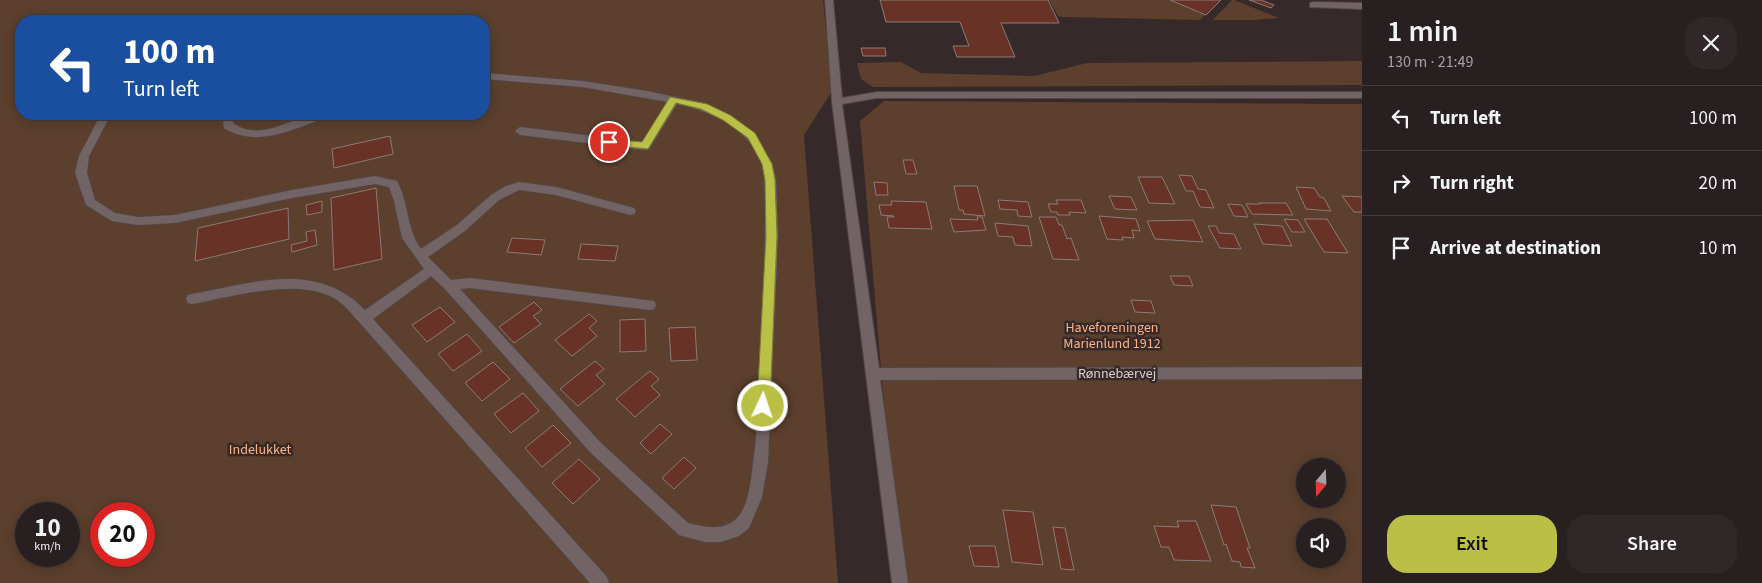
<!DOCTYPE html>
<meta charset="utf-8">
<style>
:root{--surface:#281f20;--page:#302729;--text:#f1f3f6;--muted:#a5a2a5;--line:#443d3e;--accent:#bac045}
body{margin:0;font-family:"Source Sans 3",sans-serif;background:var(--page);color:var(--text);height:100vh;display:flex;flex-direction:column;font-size:19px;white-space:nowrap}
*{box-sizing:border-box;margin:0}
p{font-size:16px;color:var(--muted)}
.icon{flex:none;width:28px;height:28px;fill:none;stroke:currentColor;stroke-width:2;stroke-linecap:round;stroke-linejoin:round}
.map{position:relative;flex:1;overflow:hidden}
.drawer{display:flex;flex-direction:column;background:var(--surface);width:400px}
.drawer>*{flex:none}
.top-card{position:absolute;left:15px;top:15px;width:475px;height:105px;border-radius:20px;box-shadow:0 2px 12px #0003,0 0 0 1px var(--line);background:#1a4fa0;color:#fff;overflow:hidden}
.needle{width:32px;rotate:199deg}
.buttons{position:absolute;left:1296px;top:458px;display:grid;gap:10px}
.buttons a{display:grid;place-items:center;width:50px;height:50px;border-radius:50%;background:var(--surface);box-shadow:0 2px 12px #0003,0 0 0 1px var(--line);font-size:25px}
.speed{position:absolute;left:15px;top:502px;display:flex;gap:10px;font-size:25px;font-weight:700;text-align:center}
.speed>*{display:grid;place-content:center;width:65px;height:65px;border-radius:50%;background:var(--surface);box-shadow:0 2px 12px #0003,0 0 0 1px var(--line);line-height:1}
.speed small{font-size:12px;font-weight:400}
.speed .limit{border:8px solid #d22;background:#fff;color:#111}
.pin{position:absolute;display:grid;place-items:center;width:42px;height:42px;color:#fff;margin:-21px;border:2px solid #fff;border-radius:50%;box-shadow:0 1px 5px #0007}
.me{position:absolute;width:55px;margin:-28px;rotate:3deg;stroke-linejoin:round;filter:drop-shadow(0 0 4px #0008)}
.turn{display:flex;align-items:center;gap:18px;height:105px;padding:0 25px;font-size:22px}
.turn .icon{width:65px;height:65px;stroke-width:2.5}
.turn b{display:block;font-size:35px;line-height:42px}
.round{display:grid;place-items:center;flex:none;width:52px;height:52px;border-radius:20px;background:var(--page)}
.summary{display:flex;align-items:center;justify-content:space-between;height:85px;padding:0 25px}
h1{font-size:30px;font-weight:600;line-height:38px}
.cta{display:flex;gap:10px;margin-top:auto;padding:10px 25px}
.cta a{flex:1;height:58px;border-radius:20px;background:var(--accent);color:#111;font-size:20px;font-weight:600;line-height:58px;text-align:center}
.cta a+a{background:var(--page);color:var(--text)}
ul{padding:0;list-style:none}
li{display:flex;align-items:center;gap:15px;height:65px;padding:0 25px;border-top:1px solid var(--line)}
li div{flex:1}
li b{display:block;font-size:19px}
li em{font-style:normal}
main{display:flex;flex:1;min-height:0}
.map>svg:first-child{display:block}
</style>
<main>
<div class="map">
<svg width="1362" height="583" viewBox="0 0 1362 583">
<rect width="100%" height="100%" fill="#36292a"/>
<g fill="#5c3f2d" fill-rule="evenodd">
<path d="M0 0H823L832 91 804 135 838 583H0ZM21 21H484V114H21ZM26 514H69V556H26ZM101 514H144V556H101Z"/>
<polygon points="1049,0 1169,0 1205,15 1200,20 1063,17 1058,16"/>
<polygon points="1232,0 1234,0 1279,18 1253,20 1213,20"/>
<polygon points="1362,61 1362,85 873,87 861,79 857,63 901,62 921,73 1034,76 1087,63"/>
<path d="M884 101 1362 104V583H899L860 121ZM1305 466H1338V499H1305ZM1305 526H1338V559H1305Z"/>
</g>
<g fill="#683226" stroke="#8a7c78">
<polygon points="880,0 1048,0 1059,23 1001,23 1015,57 957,57 953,46 969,46 960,22 886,22"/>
<polygon points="1170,0 1221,0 1206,15"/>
<polygon points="1249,0 1261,0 1274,5 1271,8"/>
<polygon points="861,48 885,48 886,56 863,56"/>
<polygon points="390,136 393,154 334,168 332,149"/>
<polygon points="903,160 913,160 917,174 906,174"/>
<polygon points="1179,175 1192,176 1198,189 1206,190 1214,208 1200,207 1193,191 1186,191"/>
<polygon points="1138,177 1162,177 1175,204 1149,203"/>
<polygon points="874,182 887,183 888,195 876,195"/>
<polygon points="954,186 977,186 985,216 964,214 963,210 959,210"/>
<polygon points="1296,187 1314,188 1320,197 1324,198 1331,211 1306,209"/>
<polygon points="376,188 382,259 334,270 331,198"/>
<polygon points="1109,196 1131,197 1137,210 1115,209"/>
<polygon points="1342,196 1362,197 1362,212 1354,212"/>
<polygon points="998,200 1028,202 1032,217 1018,216 1017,210 1000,209"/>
<polygon points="1056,200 1081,200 1086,213 1069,212 1070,215 1058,215 1057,212 1051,212 1048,204 1058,204"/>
<polygon points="322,201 322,212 307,215 306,205"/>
<polygon points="891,201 926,202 932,229 889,228 887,217 894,217 894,216 881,215 879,205 892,205"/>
<polygon points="1259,203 1286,203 1293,215 1252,214 1246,204 1260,204"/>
<polygon points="1228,204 1242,205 1248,217 1234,216"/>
<polygon points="288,208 289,239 195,261 198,228"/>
<polygon points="1099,216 1136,219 1140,231 1132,230 1134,238 1122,237 1123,240 1107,239"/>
<polygon points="977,217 982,217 986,230 954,232 950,219 978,220"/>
<polygon points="1039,217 1056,217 1059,225 1062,225 1067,239 1071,238 1079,260 1053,259"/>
<polygon points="1284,219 1298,220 1305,232 1292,232"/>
<polygon points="1304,219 1327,219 1348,253 1324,252"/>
<polygon points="1193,220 1203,242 1155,239 1147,221"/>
<polygon points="995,223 1028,226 1032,246 1015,245 1013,237 998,236"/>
<polygon points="1254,224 1282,226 1292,246 1263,244"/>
<polygon points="1208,226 1216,226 1219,233 1234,234 1241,249 1220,248"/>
<polygon points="315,230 317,245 292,252 291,245 307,241 306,232"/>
<polygon points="512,238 545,240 541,255 507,252"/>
<polygon points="581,244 618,246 615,261 578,259"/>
<polygon points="1170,276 1189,276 1193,286 1174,285"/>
<polygon points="1131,300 1151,301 1155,313 1135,312"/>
<polygon points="534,302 542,310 533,316 541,324 514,343 499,327"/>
<polygon points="440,307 455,322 427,342 412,325"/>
<polygon points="589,314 597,321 589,328 597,336 572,356 555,340"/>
<polygon points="645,319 646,351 620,352 620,320"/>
<polygon points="695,327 697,360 671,361 669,328"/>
<polygon points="467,334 482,351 453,371 438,354"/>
<polygon points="595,361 604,369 596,375 605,384 578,406 560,389"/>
<polygon points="493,362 510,379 482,401 465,383"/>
<polygon points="650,371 659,379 651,386 660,395 635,417 616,399"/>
<polygon points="523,393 539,411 511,433 494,414"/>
<polygon points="660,424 672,434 651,454 640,443"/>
<polygon points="553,425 571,443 542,467 525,448"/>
<polygon points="684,457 696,468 674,489 662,478"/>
<polygon points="579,459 600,479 573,504 552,483"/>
<polygon points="1211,505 1236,507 1250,548 1247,548 1255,568 1241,567 1240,562 1232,561 1226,544 1224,545"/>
<polygon points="1003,510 1033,512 1043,565 1012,562"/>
<polygon points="1177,521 1196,521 1211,561 1174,560 1169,547 1161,547 1154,526 1179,527"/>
<polygon points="1053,527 1065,528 1074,570 1061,569"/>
<polygon points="969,546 995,546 999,567 974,566"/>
</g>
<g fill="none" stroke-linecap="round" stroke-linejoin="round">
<defs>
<g id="lane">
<polygon points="825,0 833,0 842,98 877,92 1362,92 1362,98 877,98 842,104 879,368 1362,367 1362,379 880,380 908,583 892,583 832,102"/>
<polygon points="1313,2 1362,3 1362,9 1310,7 1310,3"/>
<path d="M484 73 582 81 647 91 704 103 731 116 757 136 772 164 776 180 778 236 768 462 762 497 749 528 739 536 721 542H705L679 535 590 452 445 289 431 276 373 319 607 577 609 583H590L359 322C351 313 344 304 334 298 296 277 232 297 192 304L188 303 186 299 188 295 192 294C252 283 316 260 365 310L424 269 402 238 394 201 389 187 375 184 292 198 175 223 138 225 112 221 86 205 75 173 79 156 101 114H111L89 156 87 173 95 200 115 213 138 217 175 215 292 190 375 176 397 181C409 203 406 228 421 249L457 225 491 195 506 186 519 182 556 187 634 208 636 211 634 214 630 215 556 195 519 190 499 200 465 231 428 257 451 280 470 278 654 301 656 305 654 309 650 310 470 288 460 289 600 442 688 523C704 527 725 532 738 517 749 504 751 480 753 463 760 417 759 370 761 323 763 284 766 245 765 206 765 192 766 178 762 165 750 128 711 111 677 104L649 149 645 150 520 135 515 131 520 127 642 142 668 102 582 87 484 79Z"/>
<path d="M222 114H232L233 123C263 144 293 114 324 114L325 116 324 118C292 130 256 148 224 128Z"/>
</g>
</defs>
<use href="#lane" stroke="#524747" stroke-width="2"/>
<use href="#lane" fill="#726364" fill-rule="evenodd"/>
</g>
<polygon fill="#bac045" stroke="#797d2d" points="670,97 707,104 730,115 755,133 772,164 775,180 777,236 770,406 768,410 763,411 759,410 757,406 766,236 765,180 762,164 748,138 723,120 701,109 676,103 648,149 609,145 604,142 609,139 642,142"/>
<g text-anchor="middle" stroke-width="5" stroke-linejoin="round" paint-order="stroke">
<g font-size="14" fill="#fdb180" stroke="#36292a">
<text x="1112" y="332">Haveforeningen<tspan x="1112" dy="16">Marienlund 1912</tspan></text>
<text x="260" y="454">Indelukket</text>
</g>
<g font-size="14" fill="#d9d1d1" stroke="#36292a">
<text x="1117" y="378">Rønnebærvej</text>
</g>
</g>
</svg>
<div class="buttons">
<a><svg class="needle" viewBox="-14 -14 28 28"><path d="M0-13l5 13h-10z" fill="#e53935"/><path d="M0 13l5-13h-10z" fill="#a5a2a5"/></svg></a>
<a><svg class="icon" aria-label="sound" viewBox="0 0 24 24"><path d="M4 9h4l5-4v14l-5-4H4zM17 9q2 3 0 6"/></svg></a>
</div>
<div class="speed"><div>10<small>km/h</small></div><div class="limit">20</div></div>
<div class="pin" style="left:609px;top:142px;background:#d93025"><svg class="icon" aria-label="arrive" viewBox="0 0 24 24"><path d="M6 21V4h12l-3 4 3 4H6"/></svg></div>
<svg class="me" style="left:763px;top:406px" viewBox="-20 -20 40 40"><circle r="17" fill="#bac045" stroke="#fff" stroke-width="3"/><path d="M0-11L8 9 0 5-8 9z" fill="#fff"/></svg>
<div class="top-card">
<div class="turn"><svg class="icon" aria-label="left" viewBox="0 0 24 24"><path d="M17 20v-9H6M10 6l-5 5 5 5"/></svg><div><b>100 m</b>Turn left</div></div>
</div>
</div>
<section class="drawer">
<div class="summary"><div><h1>1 min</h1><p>130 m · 21:49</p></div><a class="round"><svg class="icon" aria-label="close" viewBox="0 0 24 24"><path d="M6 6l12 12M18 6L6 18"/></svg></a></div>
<ul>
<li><svg class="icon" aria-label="left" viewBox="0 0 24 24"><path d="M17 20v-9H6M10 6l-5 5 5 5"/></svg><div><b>Turn left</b></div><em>100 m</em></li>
<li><svg class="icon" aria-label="right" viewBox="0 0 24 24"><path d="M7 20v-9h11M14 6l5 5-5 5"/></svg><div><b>Turn right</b></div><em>20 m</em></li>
<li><svg class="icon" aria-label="arrive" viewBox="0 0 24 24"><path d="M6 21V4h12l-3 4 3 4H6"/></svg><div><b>Arrive at destination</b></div><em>10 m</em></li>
</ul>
<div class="cta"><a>Exit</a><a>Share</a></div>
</section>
</main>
